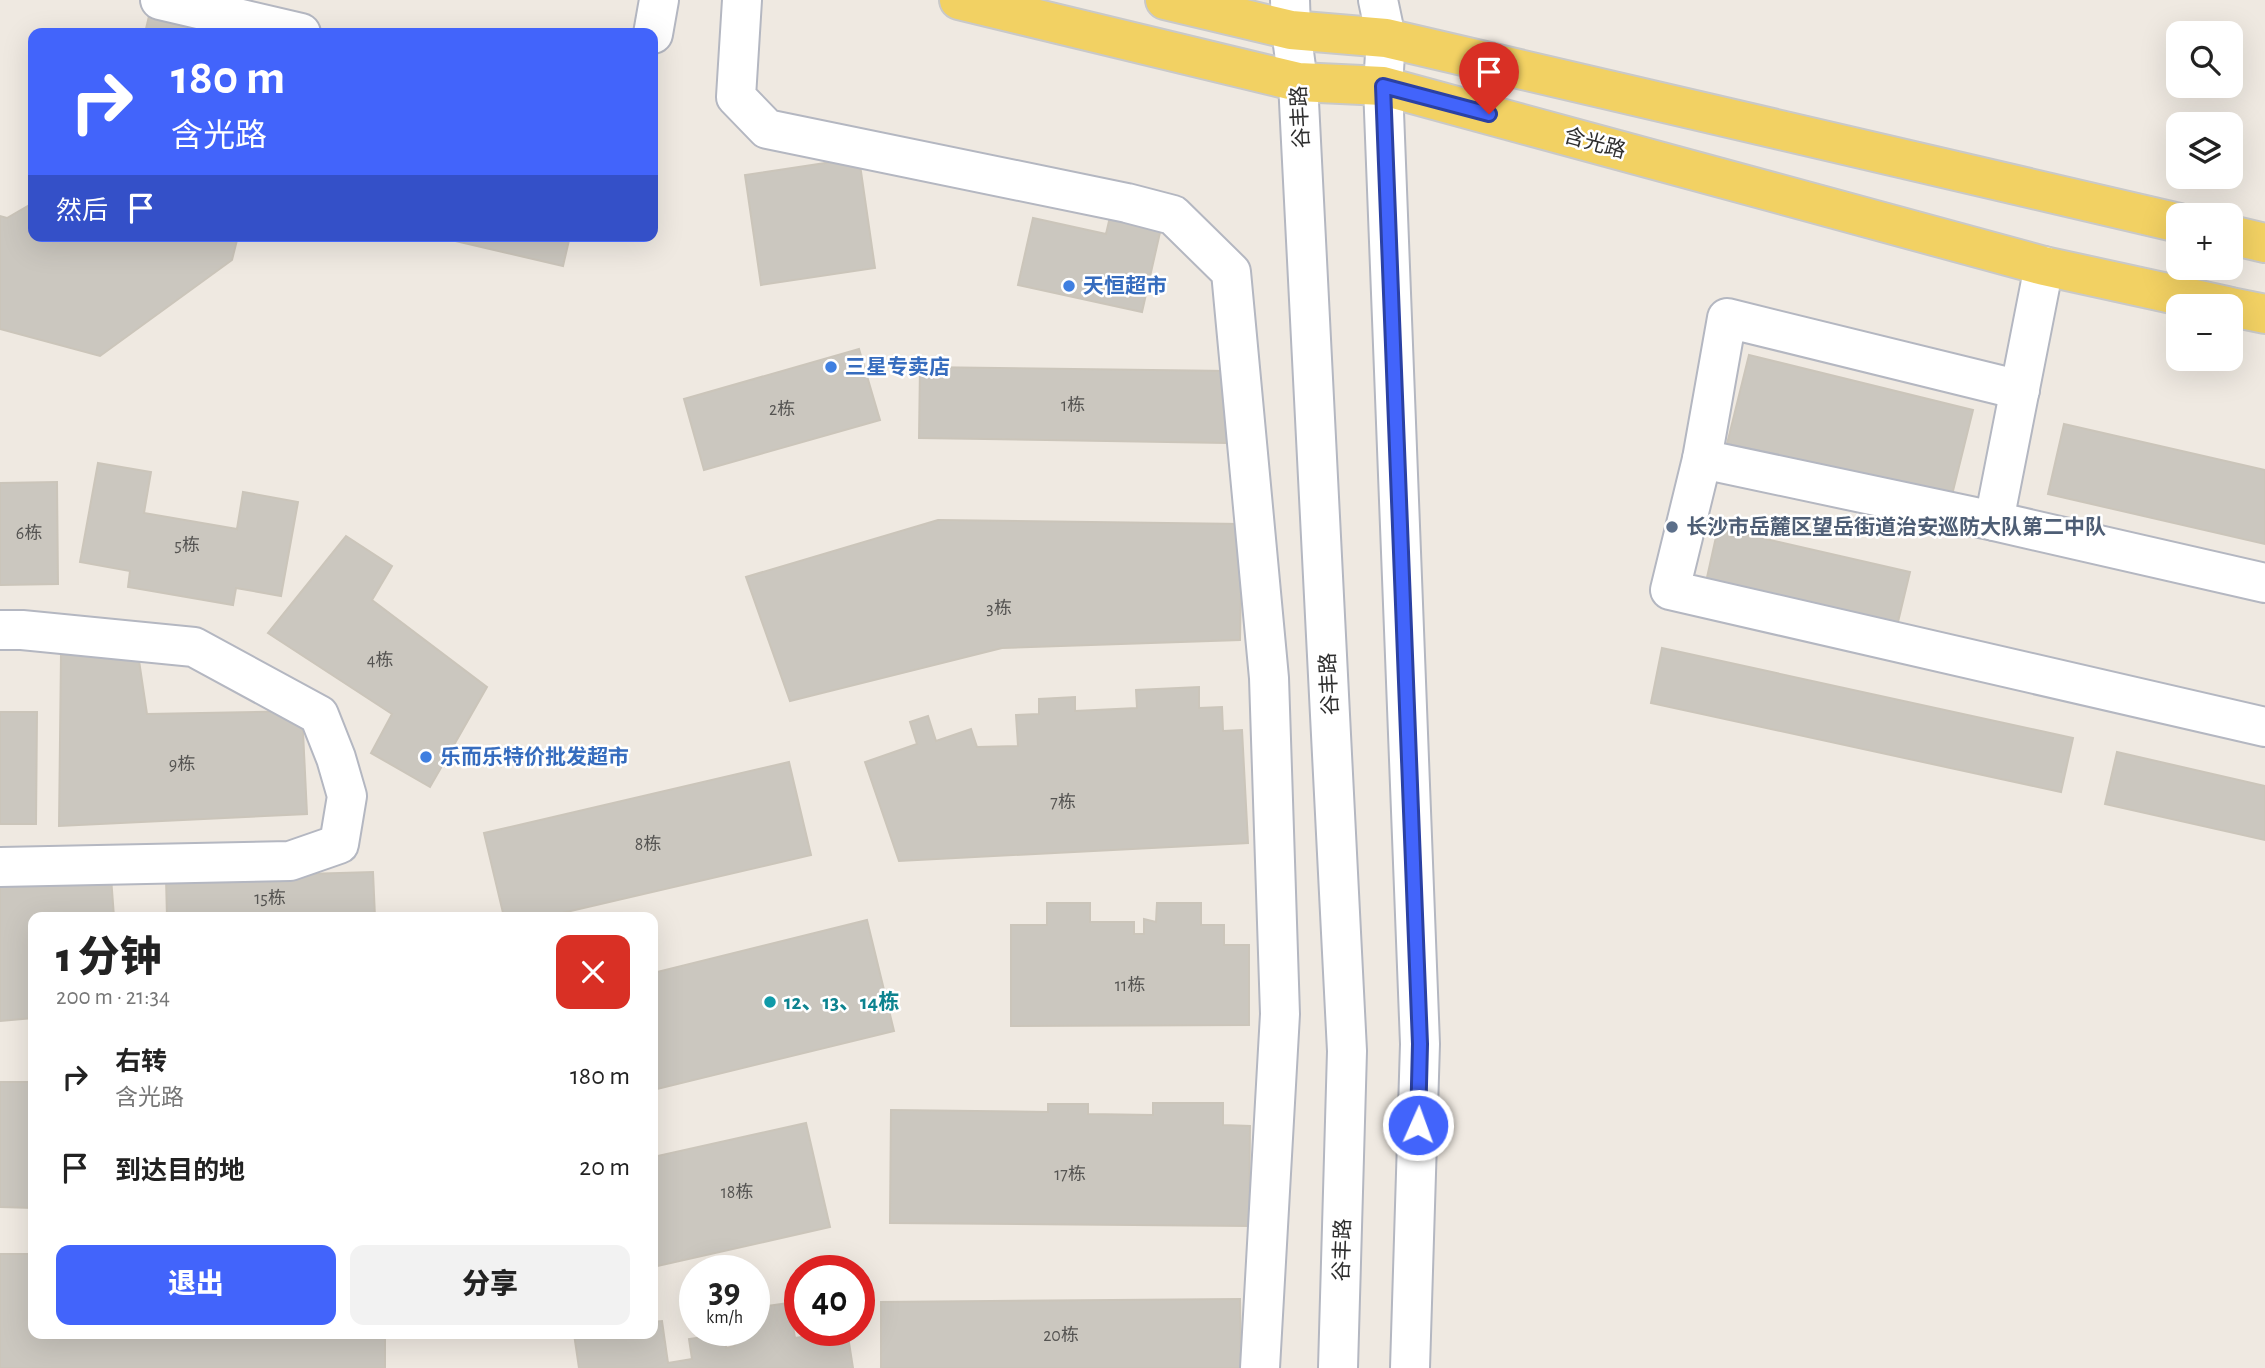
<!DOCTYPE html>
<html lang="zh">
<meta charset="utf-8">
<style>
:root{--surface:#fff;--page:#f2f2f2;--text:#222;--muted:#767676;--accent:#4264fb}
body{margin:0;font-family:"Alegreya Sans","Noto Sans SC",sans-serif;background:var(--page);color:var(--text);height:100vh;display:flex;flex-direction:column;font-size:26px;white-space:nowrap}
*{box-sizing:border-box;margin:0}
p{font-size:23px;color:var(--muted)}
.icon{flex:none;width:38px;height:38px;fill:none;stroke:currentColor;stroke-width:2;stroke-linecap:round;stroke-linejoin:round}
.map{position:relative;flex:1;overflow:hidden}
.side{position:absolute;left:28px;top:912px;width:630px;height:427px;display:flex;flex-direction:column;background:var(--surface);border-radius:14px;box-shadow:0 7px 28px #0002}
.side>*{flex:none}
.banner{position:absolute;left:28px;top:28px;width:630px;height:214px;border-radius:14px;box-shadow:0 7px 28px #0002;background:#4264fb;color:#fff;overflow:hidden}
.tools{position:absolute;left:2166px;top:21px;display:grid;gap:14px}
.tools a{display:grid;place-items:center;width:77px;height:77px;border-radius:14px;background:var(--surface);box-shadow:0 7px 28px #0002;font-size:35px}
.speed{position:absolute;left:679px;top:1255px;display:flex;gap:14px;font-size:35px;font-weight:700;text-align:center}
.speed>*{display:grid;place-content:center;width:91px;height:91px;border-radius:50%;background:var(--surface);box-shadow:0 7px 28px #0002;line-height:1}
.speed small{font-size:18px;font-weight:400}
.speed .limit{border:10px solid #d22;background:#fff;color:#111}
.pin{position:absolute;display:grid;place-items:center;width:60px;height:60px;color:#fff;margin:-72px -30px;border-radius:50% 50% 50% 0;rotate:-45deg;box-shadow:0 0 7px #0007}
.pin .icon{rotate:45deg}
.me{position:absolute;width:77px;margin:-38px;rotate:2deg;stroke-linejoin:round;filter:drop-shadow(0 0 5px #0008)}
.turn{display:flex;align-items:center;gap:24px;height:147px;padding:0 28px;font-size:32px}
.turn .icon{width:91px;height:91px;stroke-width:2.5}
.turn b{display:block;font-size:49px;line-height:60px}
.then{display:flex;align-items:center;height:66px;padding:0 28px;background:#0003;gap:14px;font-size:26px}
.round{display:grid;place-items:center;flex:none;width:74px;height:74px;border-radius:14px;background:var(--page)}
.head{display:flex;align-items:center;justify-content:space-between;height:119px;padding:0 28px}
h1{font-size:42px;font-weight:800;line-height:52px}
.primary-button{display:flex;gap:14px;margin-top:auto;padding:14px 28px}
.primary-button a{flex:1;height:80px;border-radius:14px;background:var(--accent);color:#fff;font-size:28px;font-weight:800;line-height:80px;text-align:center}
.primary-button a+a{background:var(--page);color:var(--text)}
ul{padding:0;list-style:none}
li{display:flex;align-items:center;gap:21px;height:91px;padding:0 28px}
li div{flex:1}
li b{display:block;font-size:26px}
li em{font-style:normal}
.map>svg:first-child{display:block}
</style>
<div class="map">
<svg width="2265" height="1368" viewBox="0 0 2265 1368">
<rect width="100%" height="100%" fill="#efe9e1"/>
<g fill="#cbc7bf" stroke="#cbc5ba" stroke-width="2">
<polygon points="150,12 243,33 145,33"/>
<polygon points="859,158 875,268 761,285 745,175"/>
<polygon points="33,203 33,236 238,236 232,260 100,356 0,329 0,216 7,218"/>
<polygon points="1110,217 1161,228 1142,312 1018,285 1033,218 1106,234"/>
<polygon points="434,236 570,236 563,266"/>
<polygon points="859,349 880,420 704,470 684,399"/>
<polygon points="1749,355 1973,410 1950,503 1726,448"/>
<polygon points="920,367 1228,371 1227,443 919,438"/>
<polygon points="2064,424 2265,470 2265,544 2048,494"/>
<polygon points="98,463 151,472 144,513 237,529 243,492 298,502 281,596 236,588 233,605 128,587 130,571 80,562"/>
<polygon points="57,482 58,584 0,585 0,483"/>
<polygon points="938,520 1242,524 1240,640 1002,648 790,701 746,577"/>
<polygon points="1718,528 1910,572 1897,626 1706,582"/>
<polygon points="346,536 392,566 372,600 487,687 430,787 371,753 392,714 268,633"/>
<polygon points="1662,648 2073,738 2061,792 1651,703"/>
<polygon points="138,654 147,714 302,711 307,814 59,826 61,655"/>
<polygon points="1199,687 1199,708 1222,707 1223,731 1242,730 1248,843 899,861 865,762 917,744 910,722 928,716 936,741 971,729 977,747 1018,746 1016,715 1039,714 1039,699 1075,697 1075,711 1137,708 1136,690"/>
<polygon points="0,712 37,712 36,824 0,824"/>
<polygon points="2117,752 2265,786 2265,840 2105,804"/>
<polygon points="789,762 811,855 545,917 504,917 484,833"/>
<polygon points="373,872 375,917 167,917 166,878"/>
<polygon points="111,877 114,917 33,917 33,1018 0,1021 0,885"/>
<polygon points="1047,903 1090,903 1090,922 1134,922 1134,934 1144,934 1144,919 1156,922 1157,903 1201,903 1201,925 1224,925 1224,945 1249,945 1249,1025 1011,1026 1011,925 1047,925"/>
<polygon points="867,920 894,1031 653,1090 653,973"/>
<polygon points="0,1082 33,1082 33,1208 0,1207"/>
<polygon points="1153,1103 1223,1103 1223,1125 1250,1126 1249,1226 890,1223 891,1110 1048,1112 1048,1104 1088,1104 1088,1114 1153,1115"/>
<polygon points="806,1123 830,1227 653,1267 653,1157"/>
<polygon points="0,1254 33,1254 33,1334 385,1334 385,1368 0,1368"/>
<polygon points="1240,1299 1241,1368 881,1368 881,1302"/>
<polygon points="789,1303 795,1338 847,1330 853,1368 579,1368 574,1334 653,1334 653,1322 662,1321 668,1363 692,1359 689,1339 724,1334 726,1348 735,1346 732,1330 754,1330 754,1308"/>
</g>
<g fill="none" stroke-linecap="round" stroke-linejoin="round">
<defs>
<g id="minor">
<polyline points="160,0 301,33"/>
<polyline points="742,0 736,97 767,129 1127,203 1173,215 1231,272 1269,678 1280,1014 1260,1368"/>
<polyline points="1290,0 1291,30 1298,82 1347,1051 1338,1368"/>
<polyline points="1378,0 1386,38 1383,86 1420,1044 1410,1368"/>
<polyline points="653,34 659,0"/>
<polyline points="2020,390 1727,318 1702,459 1670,590 2265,727"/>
<polyline points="1702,459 1994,521 2044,266"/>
<polyline points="1994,521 2265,583"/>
<polyline points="0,630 22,630 194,647 319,715 336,758 347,796 339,844 290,861 0,867"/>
</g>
<g id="major">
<polyline points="959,0 1298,82 1383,86 2044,266 2227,306"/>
<polyline points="1165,0 1291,30 1386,38 2179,223"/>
<polyline points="2231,235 2265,243"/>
<polyline points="2231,307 2265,314"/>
</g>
</defs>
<use href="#minor" stroke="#b4b7c1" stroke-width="42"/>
<use href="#major" stroke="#c9c9c9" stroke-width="42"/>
<use href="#minor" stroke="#fff" stroke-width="38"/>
<use href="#major" stroke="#f2d163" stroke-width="38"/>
</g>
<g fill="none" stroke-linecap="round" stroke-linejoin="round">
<defs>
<polyline id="route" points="1418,1125 1420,1044 1383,86 1489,114"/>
</defs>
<use href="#route" stroke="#2b41a3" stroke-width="18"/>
<use href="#route" stroke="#4264fb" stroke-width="12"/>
</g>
<g fill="#3f7fe0" stroke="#fff" stroke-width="2.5">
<circle cx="1069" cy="286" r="7"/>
<circle cx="831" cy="367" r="7"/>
<circle cx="426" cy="757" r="7"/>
</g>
<circle fill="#5c6f8a" stroke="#fff" stroke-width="2.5" cx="1672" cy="527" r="7"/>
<circle fill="#0f9aa8" stroke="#fff" stroke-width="2.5" cx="770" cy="1002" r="7"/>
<g text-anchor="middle" stroke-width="5" stroke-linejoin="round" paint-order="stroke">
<g font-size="18" fill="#555452">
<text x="1073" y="411">1栋</text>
<text x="782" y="415">2栋</text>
<text x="29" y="539">6栋</text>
<text x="187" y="551">5栋</text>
<text x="999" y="614">3栋</text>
<text x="380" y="666">4栋</text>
<text x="182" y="770">9栋</text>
<text x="1063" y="808">7栋</text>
<text x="648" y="850">8栋</text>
<text x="270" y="904">15栋</text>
<text x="1130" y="991">11栋</text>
<text x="1070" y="1180">17栋</text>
<text x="737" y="1198">18栋</text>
<text x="1061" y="1341">20栋</text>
</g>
<g font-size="21" fill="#2e2e2e" stroke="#fff">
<text transform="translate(1300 117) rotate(-93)" y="7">谷丰路</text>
<text transform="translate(1595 143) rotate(15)" y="7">含光路</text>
<text transform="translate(1329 684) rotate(-93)" y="7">谷丰路</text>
<text transform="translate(1342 1250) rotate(-88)" y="7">谷丰路</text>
</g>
<g font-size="21" font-weight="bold" fill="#366cbe" stroke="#fff" text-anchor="start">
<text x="1083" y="293">天恒超市</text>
<text x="845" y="374">三星专卖店</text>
<text x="440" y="764">乐而乐特价批发超市</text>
</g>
<g font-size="21" font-weight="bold" fill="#4e5e75" stroke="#fff" text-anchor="start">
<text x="1686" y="534">长沙市岳麓区望岳街道治安巡防大队第二中队</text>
</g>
<g font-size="21" font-weight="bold" fill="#0d838f" stroke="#fff" text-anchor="start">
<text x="784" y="1009">12、13、14栋</text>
</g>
</g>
</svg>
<div class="tools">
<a><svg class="icon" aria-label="search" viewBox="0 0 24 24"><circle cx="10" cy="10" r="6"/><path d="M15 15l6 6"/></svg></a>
<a><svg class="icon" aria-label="layers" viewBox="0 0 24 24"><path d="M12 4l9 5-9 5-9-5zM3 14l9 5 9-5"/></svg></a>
<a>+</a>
<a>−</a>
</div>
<div class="speed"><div>39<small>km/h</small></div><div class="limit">40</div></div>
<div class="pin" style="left:1489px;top:114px;background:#d93025"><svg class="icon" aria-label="arrive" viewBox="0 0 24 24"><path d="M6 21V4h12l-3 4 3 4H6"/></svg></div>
<svg class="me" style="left:1418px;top:1125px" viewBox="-20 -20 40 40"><circle r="17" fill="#4264fb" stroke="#fff" stroke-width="3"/><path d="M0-11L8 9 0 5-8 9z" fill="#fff"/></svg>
<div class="banner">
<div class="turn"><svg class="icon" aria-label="right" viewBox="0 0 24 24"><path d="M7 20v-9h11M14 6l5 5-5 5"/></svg><div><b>180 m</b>含光路</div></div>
<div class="then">然后<svg class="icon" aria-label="arrive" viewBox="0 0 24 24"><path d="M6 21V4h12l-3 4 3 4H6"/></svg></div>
</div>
<section class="side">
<div class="head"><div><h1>1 分钟</h1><p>200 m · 21:34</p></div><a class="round" style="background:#d93025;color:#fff"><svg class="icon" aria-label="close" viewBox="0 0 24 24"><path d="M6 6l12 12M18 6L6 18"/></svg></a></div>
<ul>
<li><svg class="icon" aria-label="right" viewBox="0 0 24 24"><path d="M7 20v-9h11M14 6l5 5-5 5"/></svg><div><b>右转</b><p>含光路</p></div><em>180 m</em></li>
<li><svg class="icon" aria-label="arrive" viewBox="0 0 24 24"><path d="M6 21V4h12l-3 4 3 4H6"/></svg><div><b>到达目的地</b></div><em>20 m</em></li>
</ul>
<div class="primary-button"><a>退出</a><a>分享</a></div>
</section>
</div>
